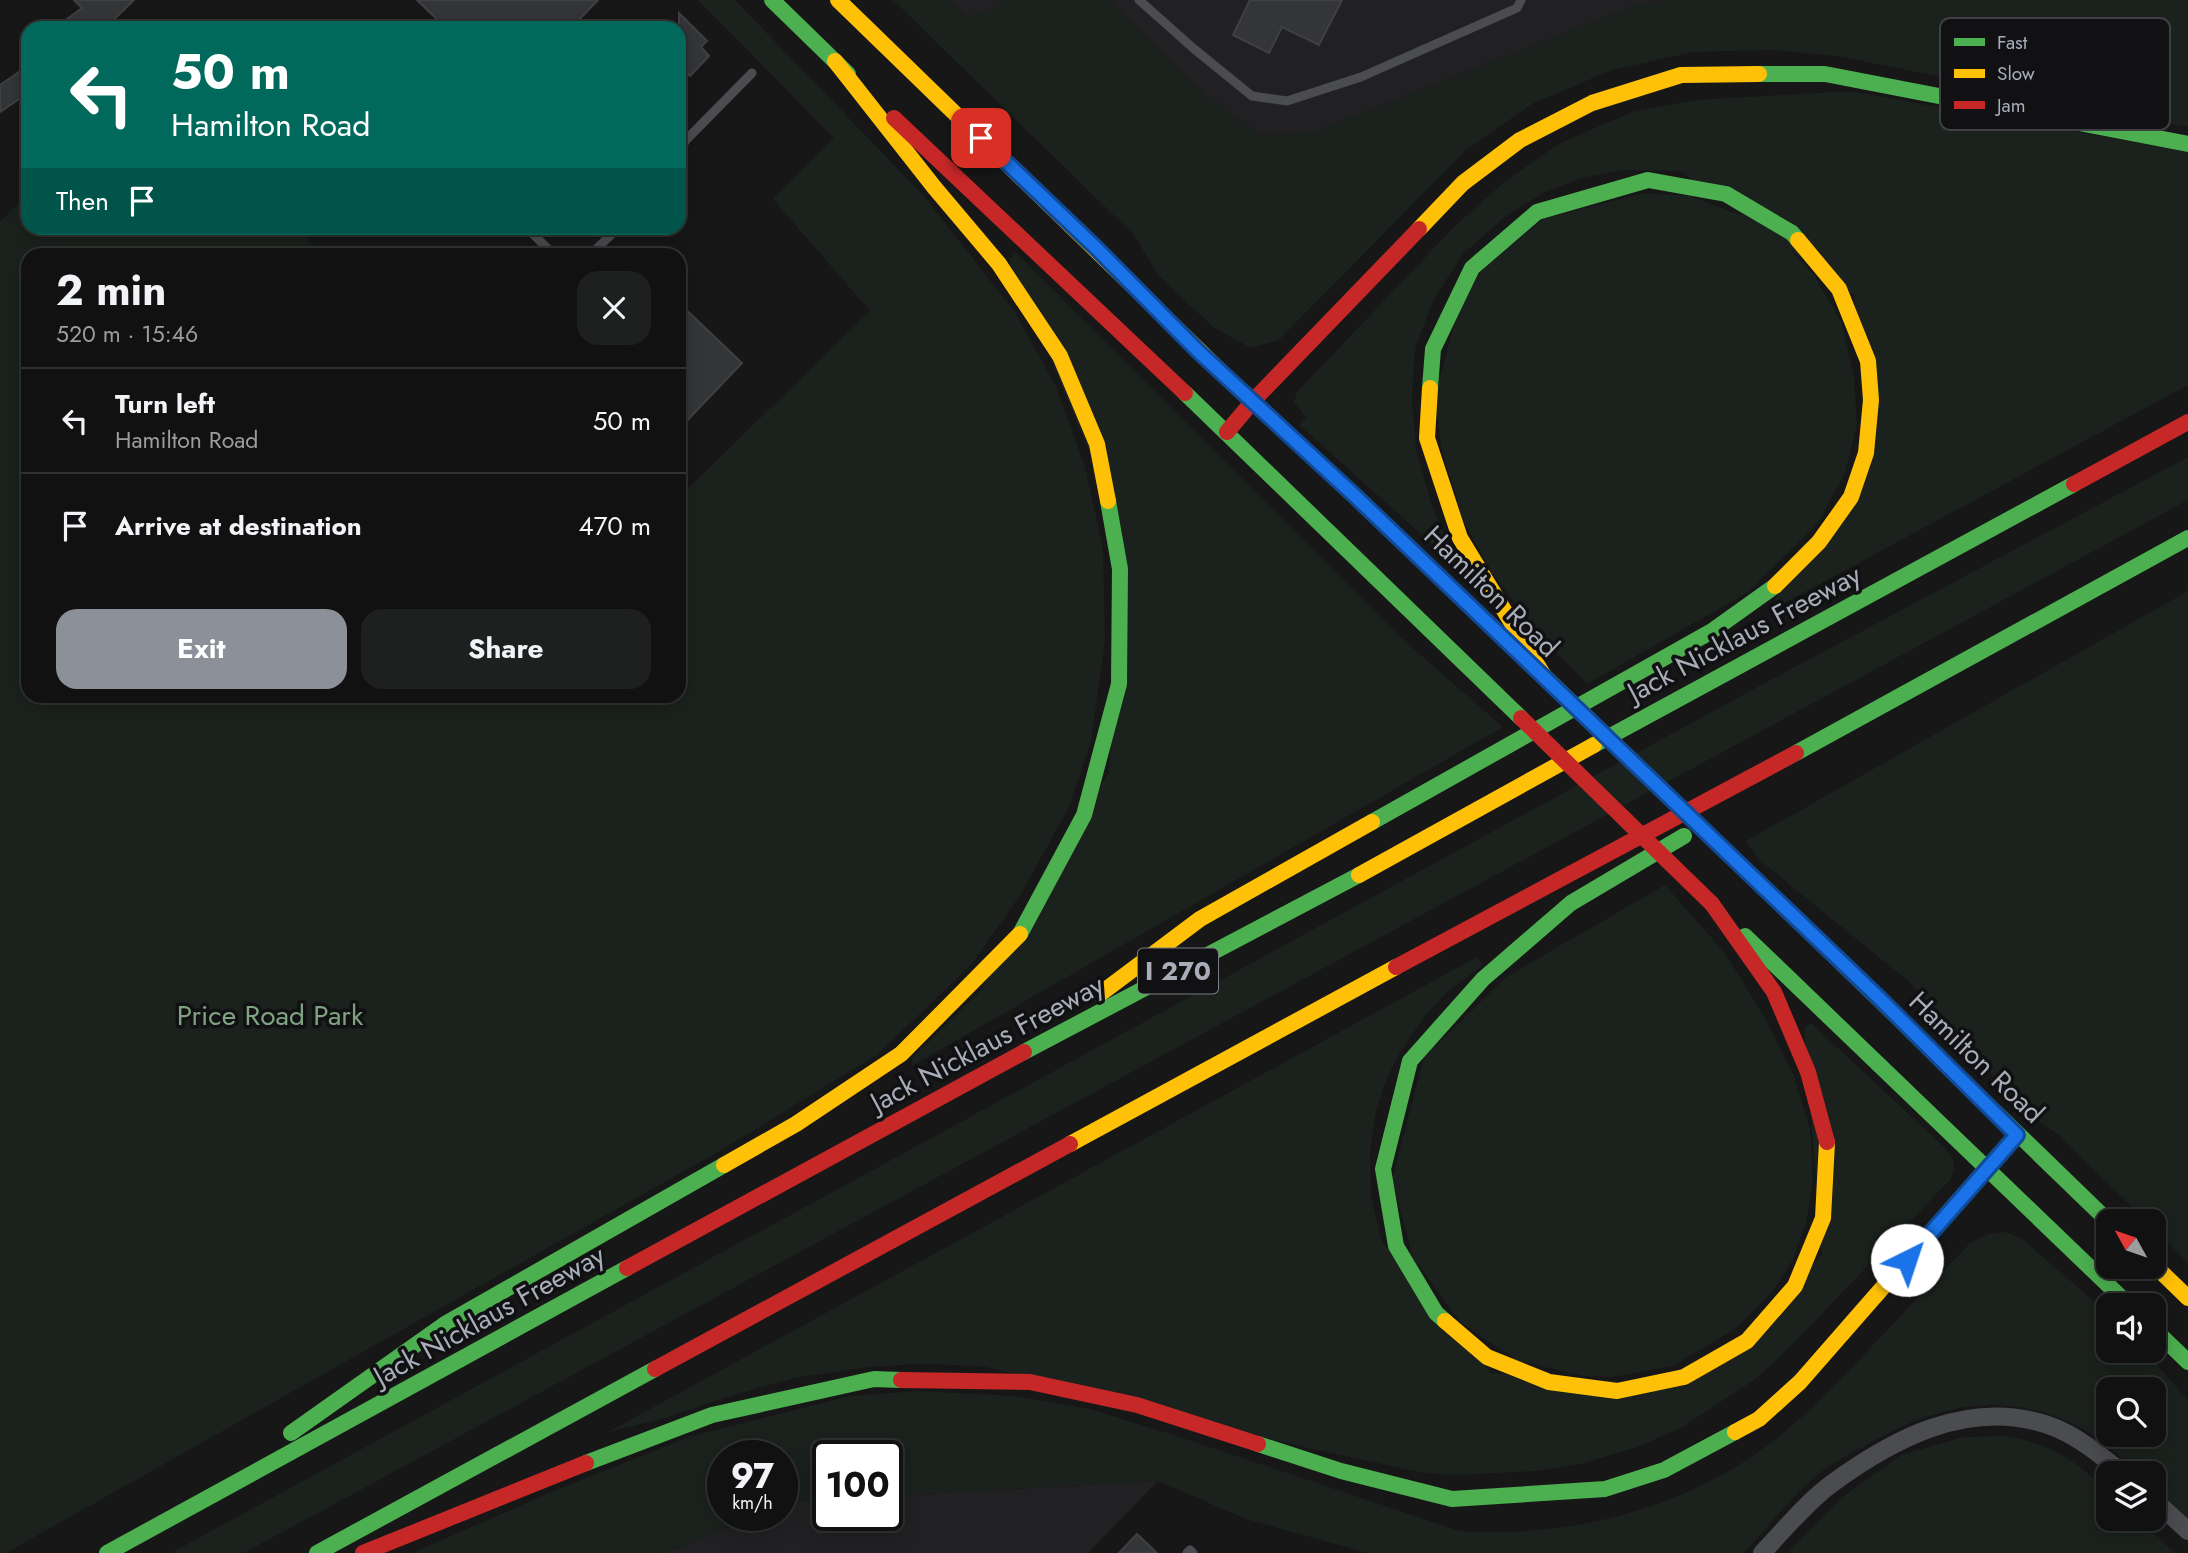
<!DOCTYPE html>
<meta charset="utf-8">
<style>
:root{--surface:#111;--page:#1e1f1f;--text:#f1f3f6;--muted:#9c9d9f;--line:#303131;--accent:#8c9099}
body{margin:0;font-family:Jost,sans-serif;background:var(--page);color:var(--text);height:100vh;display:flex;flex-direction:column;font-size:26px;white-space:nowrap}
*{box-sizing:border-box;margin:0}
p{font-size:23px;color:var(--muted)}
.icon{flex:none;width:38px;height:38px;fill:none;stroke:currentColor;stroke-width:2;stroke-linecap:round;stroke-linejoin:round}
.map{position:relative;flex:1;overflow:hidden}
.drawer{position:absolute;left:21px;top:248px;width:665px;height:455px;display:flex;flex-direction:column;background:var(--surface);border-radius:21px;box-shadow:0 4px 18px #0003,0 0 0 2px var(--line)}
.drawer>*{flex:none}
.top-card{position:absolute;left:21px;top:21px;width:665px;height:214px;border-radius:21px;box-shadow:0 4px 18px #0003,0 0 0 2px var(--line);background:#00695c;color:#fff;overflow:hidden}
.needle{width:46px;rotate:310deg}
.fabs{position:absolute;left:2096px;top:1209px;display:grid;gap:14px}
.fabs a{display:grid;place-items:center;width:70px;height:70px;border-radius:14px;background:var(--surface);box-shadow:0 4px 18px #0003,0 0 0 2px var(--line);font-size:35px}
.speed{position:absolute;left:707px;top:1440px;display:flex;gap:14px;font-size:35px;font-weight:700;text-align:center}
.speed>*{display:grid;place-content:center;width:91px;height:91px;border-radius:50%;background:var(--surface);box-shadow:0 4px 18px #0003,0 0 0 2px var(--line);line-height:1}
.speed small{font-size:18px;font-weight:400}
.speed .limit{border:4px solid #111;border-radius:10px;background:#fff;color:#111}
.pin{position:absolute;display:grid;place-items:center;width:60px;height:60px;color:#fff;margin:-30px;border-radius:14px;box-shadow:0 4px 10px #0006}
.me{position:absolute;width:77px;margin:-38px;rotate:41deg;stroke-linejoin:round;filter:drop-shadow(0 0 5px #0008)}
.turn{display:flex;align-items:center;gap:24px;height:147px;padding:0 35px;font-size:32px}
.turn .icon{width:91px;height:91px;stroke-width:2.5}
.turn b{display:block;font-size:49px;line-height:60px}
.then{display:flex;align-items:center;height:66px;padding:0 35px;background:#0003;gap:14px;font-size:26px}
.round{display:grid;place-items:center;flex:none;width:74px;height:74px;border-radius:21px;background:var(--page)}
.summary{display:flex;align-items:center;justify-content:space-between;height:119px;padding:0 35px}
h1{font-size:42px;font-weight:700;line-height:52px}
.cta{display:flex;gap:14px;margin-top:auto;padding:14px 35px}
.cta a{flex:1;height:80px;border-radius:21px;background:var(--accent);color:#fff;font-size:28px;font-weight:700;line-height:80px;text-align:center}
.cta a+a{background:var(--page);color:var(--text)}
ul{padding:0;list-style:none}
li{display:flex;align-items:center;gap:21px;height:105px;padding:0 35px;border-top:2px solid var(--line)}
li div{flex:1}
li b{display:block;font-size:26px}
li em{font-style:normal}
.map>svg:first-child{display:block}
</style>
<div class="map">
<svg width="2188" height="1553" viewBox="0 0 2188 1553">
<rect width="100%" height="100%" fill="#171717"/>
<g fill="#212124">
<polygon points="949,0 1004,0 994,9 969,18"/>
<polygon points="1108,0 1669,0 1636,5 1312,133 1262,135 1214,102"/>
<polygon points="1158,1481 1088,1553 664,1553 758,1516 782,1516 782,1506 793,1501 828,1499 828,1516 887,1516 887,1496"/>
</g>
<g fill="#1b211c" fill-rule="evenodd">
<polygon points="698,0 735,0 924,196 1014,311 1056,386 1085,467 1103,548 1105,641 1091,741 1070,805 1021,894 972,964 877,1055 718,1152 6,1553 0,1553 0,222 28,193 28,228 295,228 324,255 28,256 28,696 679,696 679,497 870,311 773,199 834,138"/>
<polygon points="893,0 949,0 969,18 994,9 1004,0 1108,0 1214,102 1262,135 1312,133 1636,5 1669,0 2188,0 2188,127 1837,56 1773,50 1693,52 1612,70 1532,104 1465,151 1279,340 1251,348 1213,327 1159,276 1133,234"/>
<polygon points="1850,91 2188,152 2188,385 1779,606 1775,599 1870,468 1854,295 1680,171 1624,170 1581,178 1545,192 1506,216 1463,254 1435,297 1415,348 1412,398 1416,449 1432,507 1453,553 1449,559 1299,425 1306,418 1294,402 1297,392 1455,226 1504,182 1560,143 1632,112 1696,100"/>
<polygon points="1644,193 1690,196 1743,216 1784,243 1814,275 1841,321 1854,376 1857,424 1845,473 1818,523 1747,593 1587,684 1540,636 1492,573 1464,522 1442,452 1435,395 1459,307 1480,272 1543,219"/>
<polygon points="1016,253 1399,636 1503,727 912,1066 912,1058 980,991 1109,772 1123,531 1009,260"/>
<polygon points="2188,457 2188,500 244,1553 171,1553 1752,690"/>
<polygon points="2188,591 2188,1263 2154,1230 2154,1222 2146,1221 2060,1136 2018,1107 1954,1028 1907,980 1758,859 1746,841"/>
<polygon points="1665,885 1724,952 1761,1011 1794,1076 1810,1129 1813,1179 1806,1224 1792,1261 1773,1291 1752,1313 1732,1331 1672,1366 1613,1377 1583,1376 1516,1360 1460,1322 1413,1258 1392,1179 1424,1057 1506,977"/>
<path d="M1477 957 1483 965 1446 993 1425 1016 1400 1052 1384 1085 1375 1116 1370 1153 1371 1196 1382 1242 1491 1373 1688 1386 1822 1254 1804 1028 1811 1023 1945 1148C1955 1160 1957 1166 1950 1180L1789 1348 1757 1378 1681 1428 1637 1447 1581 1464 1535 1471 1456 1475 1423 1473 1295 1445 982 1366 920 1364 868 1367 794 1378 737 1394 662 1419 608 1432Z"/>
<path d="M2006 1232 2022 1239 2109 1314V1351H2145L2188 1400V1520L2154 1488V1474L2138 1473C2119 1456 2099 1436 2075 1425 2005 1390 1936 1405 1872 1442 1850 1454 1827 1465 1809 1482 1786 1504 1765 1530 1744 1553H1368L1246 1519 1158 1481 887 1496V1456H828V1499L793 1501 782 1506V1456H723V1516H758L663 1553H412L556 1490 689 1437 849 1396 919 1391 1015 1396 1090 1409 1183 1438 1460 1531C1558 1538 1662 1514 1745 1461 1794 1429 1835 1386 1875 1343 1906 1310 1938 1277 1970 1243L1989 1234ZM2109 1390H2154V1435H2109Z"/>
<path d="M2005 1436C2055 1445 2071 1459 2109 1491V1519H2139L2175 1553H1787L1842 1497 1901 1455 1963 1437Z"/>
</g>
<g fill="#343537" stroke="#3f4043" stroke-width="2">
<polygon points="74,0 134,0 105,28 55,28 82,8"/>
<polygon points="417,0 598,0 571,28 446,28"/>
<polygon points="1250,0 1342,0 1319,45 1282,27 1269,53 1233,35"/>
<polygon points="679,13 707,41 701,47 709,56 690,76 679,65"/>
<polygon points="28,66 28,93 0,112 0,85"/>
<polygon points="679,303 742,363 679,429"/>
<polygon points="1137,1534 1157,1553 1119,1553"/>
</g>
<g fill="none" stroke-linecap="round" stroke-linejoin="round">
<g stroke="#4b4c50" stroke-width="9">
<polyline points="1139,0 1193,48 1252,96 1287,101 1361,77 1517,8 1521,0"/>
<polyline points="679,152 686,140 752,73"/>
<polyline points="527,228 555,256"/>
<polyline points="589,256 618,228"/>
<polyline points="1187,1553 1190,1550 1193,1553"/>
</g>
<g stroke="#4b4c50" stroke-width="18">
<polyline points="2154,1500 2188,1531"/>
<path d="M1762 1553C1784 1530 1805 1504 1830 1485 1892 1439 1969 1398 2048 1425 2077 1435 2100 1455 2124 1474"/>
</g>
<g stroke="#4caf50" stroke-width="16">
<polyline points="772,0 848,74"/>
<polyline points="1759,74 1825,74 2188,144"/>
<polyline points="1238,388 1355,496 1527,661"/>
<polyline points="1430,388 1433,349 1472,268 1537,212 1648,180 1726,194 1792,233 1798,240"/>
<polyline points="1185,393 1521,718"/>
<polyline points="1594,745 2074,484"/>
<polyline points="1796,753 2188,538"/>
<polyline points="1372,822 1712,631 1775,586"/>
<polyline points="1739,864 2109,1222"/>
<polyline points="1020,934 1084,815 1119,684 1120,569 1108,501"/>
<polyline points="1745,936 2130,1306"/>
<polyline points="1024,1052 1359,875"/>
<polyline points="1445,1321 1436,1313 1396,1246 1383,1169 1410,1061 1483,979 1571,903 1684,836"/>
<polyline points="2154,1329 2188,1362"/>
<polyline points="291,1433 445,1324 724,1165"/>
<polyline points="1258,1444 1341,1471 1452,1499 1605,1489 1664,1470 1735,1432"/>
<polyline points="586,1463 712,1415 874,1379 901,1380"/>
<polyline points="107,1553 627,1268"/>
<polyline points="317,1553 655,1369"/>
</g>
<g stroke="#ffc107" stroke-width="16">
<polyline points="838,0 1238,388"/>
<polyline points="835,61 934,187 999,264 1060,356 1097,444 1108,501"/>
<polyline points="1419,229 1463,183 1520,140 1592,103 1681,75 1759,74"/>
<polyline points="1430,388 1427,438 1460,538 1544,676"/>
<polyline points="1775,586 1819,542 1851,497 1866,453 1871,400 1868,361 1839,289 1798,240"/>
<polyline points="1359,875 1594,745"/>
<polyline points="1100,994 1200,919 1372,822"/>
<polyline points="1070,1144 1396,967"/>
<polyline points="724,1165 796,1124 901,1054 1020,934"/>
<polyline points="2154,1265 2188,1298"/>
<polyline points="1445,1321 1487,1357 1549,1382 1617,1391 1684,1377 1747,1341 1795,1286 1823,1218 1827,1142"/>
<polyline points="1735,1432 1759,1419 1800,1382 2017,1134"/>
</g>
<g stroke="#c62828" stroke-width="16">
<polyline points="894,118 1185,393"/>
<polyline points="1227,432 1253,401 1419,229"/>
<polyline points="2074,484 2188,422"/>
<polyline points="1712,904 1774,992 1808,1072 1827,1142"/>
<polyline points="1396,967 1796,753"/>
<polyline points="627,1268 1024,1052"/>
<polyline points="655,1369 1070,1144"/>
<polyline points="901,1380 1030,1382 1137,1405 1258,1444"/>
<polyline points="363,1553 586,1463"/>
</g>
<polyline stroke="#ffc107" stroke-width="16" points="1544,676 1739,864"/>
<polyline stroke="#c62828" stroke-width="16" points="1521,718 1712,904"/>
</g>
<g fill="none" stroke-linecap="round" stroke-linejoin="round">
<defs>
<polyline id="route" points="981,138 1096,248 1198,351 1355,496 1877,996 2017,1135 1907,1260"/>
</defs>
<use href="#route" stroke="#114b97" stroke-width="18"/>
<use href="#route" stroke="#1a73e8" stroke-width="12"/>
</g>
<g text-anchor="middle" stroke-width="7" stroke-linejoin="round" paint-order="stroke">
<rect fill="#111113" stroke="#7b7e86" stroke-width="2" x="1138" y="948.5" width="80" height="45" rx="5"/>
<g font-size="26" font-weight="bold" fill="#a8adb8">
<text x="1178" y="980">I 270</text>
</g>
<g font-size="28" fill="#a8adb8" stroke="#111113">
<text transform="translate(1492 591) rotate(44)" y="10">Hamilton Road</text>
<text transform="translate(1744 633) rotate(-28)" y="10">Jack Nicklaus Freeway</text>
<text transform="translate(987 1043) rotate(-28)" y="10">Jack Nicklaus Freeway</text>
<text transform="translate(1977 1057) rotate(44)" y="10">Hamilton Road</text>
<text transform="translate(489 1315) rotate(-29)" y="10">Jack Nicklaus Freeway</text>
</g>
<g font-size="28" fill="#7fa381" stroke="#111113">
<text x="270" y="1025">Price Road Park</text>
</g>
</g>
<rect x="1940" y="18" width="230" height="112" rx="10" fill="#111113" stroke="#3e4045" stroke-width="2"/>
<rect x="1954" y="38" width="31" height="8" fill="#4caf50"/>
<rect x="1954" y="69" width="31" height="9" fill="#ffc107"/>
<rect x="1954" y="101" width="31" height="8" fill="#c62828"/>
<g font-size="19" fill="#a8adb8">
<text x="1997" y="49">Fast</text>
<text x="1997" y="80">Slow</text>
<text x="1997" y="112">Jam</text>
</g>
</svg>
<div class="fabs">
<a><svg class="needle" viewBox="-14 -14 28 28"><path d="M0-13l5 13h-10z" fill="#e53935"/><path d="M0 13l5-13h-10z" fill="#9c9d9f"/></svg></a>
<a><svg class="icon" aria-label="sound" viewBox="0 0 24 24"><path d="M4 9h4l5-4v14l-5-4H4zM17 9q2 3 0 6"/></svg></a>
<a><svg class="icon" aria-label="search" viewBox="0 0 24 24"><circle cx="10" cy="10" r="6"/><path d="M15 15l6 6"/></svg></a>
<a><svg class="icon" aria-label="layers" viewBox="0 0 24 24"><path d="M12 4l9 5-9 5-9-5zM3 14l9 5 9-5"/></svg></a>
</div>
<div class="speed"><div>97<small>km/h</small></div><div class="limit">100</div></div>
<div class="pin" style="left:981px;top:138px;background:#d93025"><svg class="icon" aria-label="arrive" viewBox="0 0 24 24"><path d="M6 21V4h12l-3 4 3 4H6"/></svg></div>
<svg class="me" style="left:1907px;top:1260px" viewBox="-20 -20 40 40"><circle r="19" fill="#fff"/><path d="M0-13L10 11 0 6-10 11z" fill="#1a73e8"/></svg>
<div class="top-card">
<div class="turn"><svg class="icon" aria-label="left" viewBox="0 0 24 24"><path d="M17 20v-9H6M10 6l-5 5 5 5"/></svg><div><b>50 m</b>Hamilton Road</div></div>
<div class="then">Then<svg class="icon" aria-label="arrive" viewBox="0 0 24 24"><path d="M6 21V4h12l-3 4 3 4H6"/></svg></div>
</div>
<section class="drawer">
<div class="summary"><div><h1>2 min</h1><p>520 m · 15:46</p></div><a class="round"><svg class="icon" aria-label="close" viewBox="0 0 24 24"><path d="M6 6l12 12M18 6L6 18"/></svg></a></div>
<ul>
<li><svg class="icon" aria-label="left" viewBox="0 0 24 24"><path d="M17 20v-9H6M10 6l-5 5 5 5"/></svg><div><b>Turn left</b><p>Hamilton Road</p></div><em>50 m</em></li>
<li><svg class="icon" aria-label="arrive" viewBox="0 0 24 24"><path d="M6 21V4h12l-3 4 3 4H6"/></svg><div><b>Arrive at destination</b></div><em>470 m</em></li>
</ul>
<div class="cta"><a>Exit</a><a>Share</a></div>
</section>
</div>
